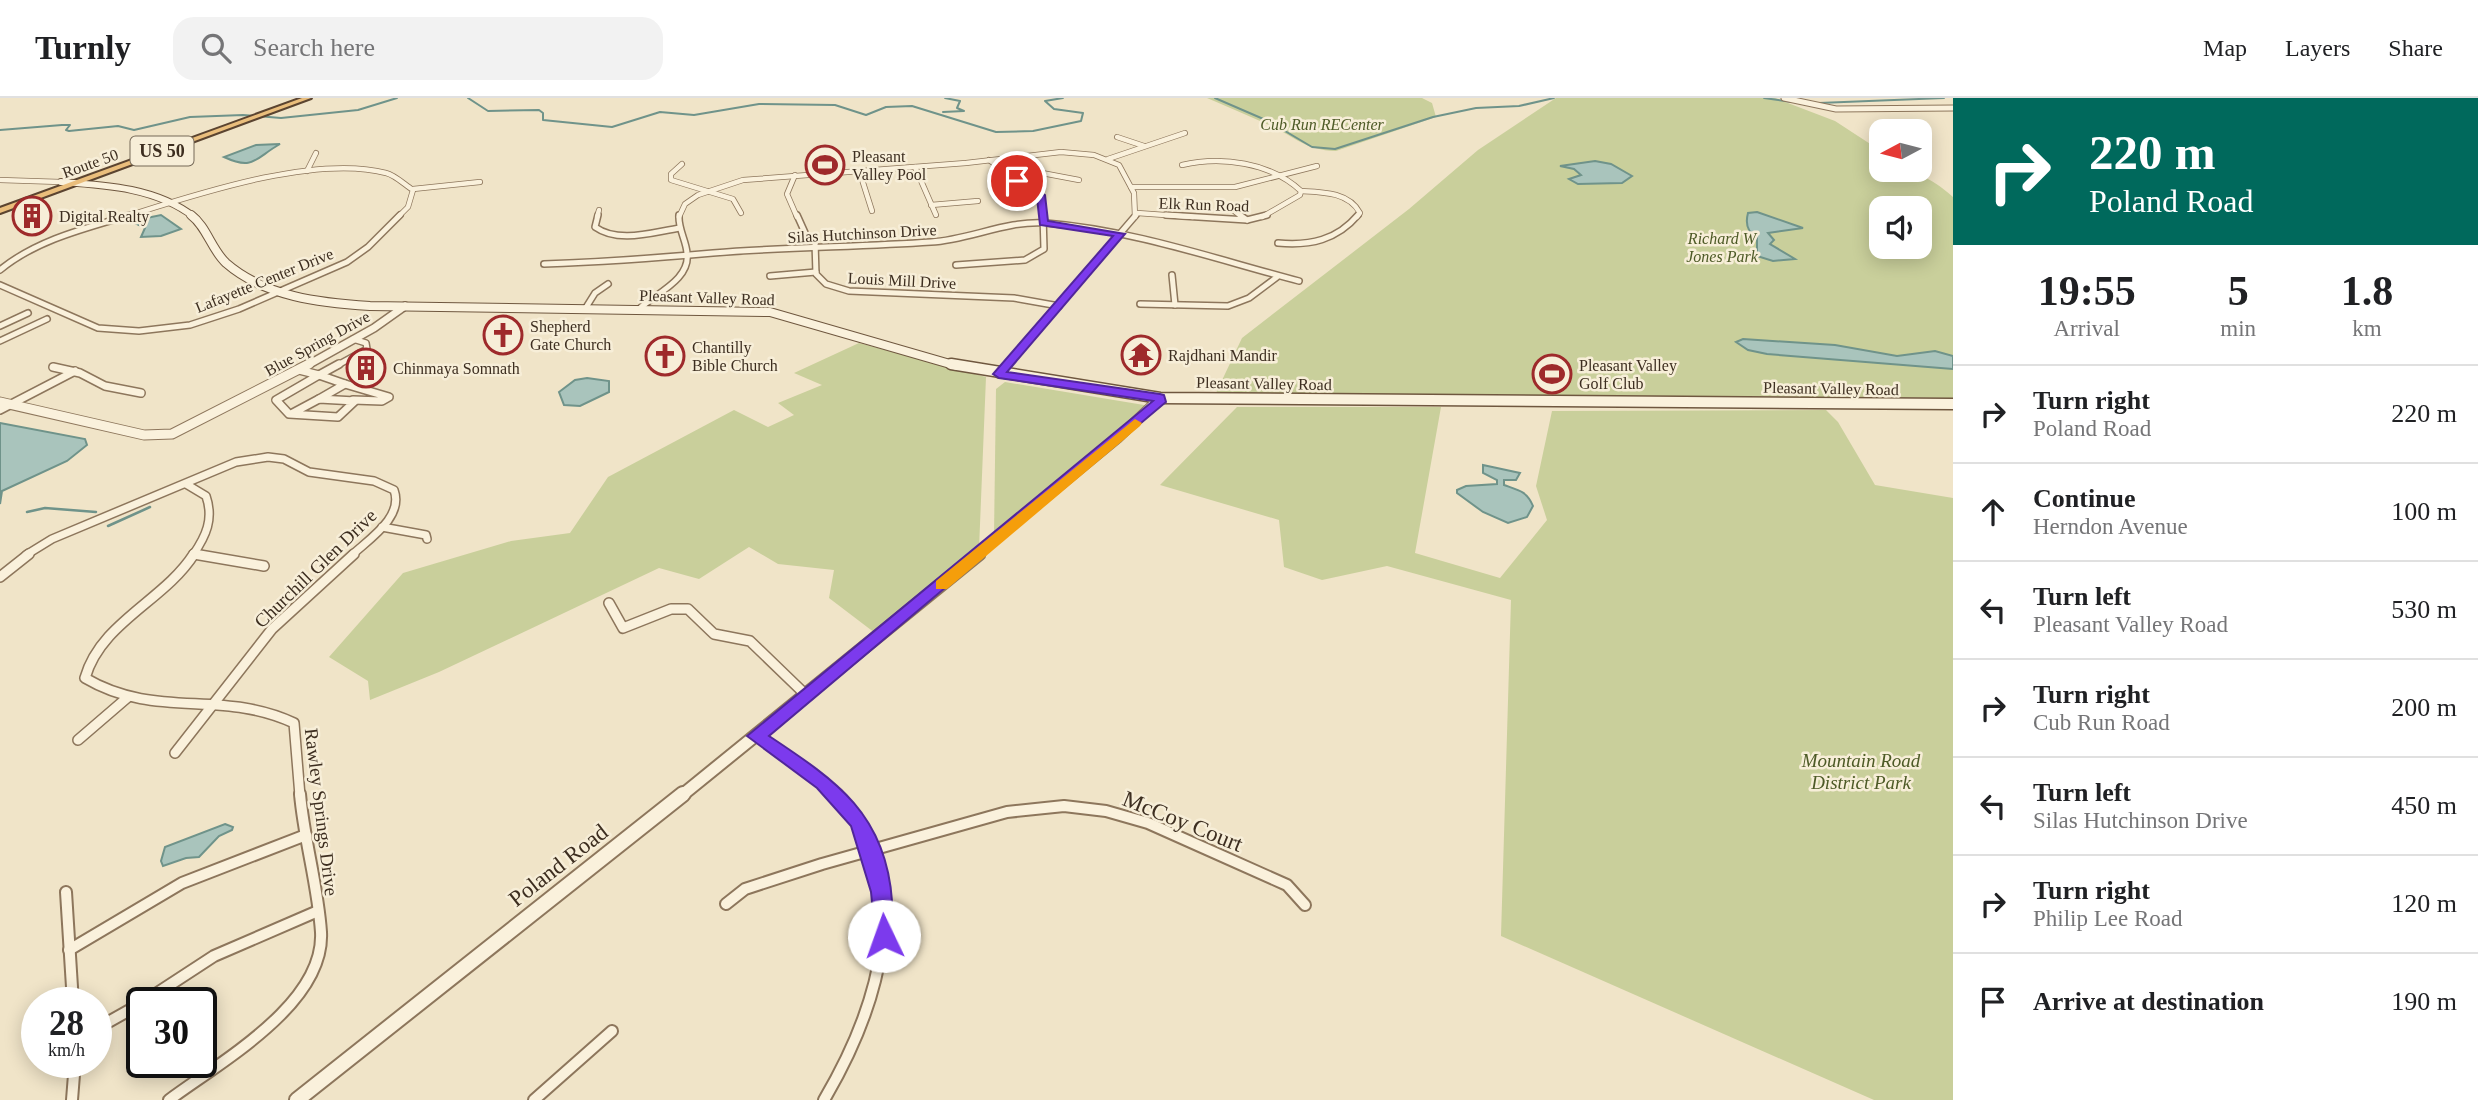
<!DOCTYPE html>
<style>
:root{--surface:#fff;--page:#f2f2f2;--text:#202124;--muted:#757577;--line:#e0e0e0}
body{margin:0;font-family:"Times New Roman",serif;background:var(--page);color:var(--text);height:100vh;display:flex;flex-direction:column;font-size:26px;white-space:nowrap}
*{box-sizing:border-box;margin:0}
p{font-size:23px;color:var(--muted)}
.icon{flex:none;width:38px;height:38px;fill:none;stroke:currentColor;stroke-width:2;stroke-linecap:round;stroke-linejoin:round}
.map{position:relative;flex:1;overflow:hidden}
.details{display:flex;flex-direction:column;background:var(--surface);width:525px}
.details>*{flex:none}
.guide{background:#00695c;color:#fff;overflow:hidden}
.needle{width:46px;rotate:263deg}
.buttons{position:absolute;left:1869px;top:21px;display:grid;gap:14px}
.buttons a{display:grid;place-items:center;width:63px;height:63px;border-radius:14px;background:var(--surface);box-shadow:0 4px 18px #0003;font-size:35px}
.speed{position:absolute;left:21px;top:889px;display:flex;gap:14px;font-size:35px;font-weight:700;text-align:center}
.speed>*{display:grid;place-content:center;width:91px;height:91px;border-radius:50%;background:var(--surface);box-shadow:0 4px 18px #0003;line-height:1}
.speed small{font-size:18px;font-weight:400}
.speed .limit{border:4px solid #111;border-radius:10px;background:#fff;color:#111}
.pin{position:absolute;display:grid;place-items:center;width:60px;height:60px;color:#fff;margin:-30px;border:4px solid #fff;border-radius:50%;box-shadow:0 2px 7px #0007}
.me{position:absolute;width:77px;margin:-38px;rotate:357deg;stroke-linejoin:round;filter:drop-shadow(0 0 5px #0008)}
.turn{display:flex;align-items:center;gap:24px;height:147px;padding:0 21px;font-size:32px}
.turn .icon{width:91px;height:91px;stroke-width:2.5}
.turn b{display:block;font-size:49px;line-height:60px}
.eta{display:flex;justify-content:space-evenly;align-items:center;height:119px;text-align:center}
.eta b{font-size:42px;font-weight:800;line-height:49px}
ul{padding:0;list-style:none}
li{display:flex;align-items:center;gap:21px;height:98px;padding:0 21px;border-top:2px solid var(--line)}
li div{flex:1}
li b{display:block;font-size:26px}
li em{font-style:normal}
header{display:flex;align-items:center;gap:42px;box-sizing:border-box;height:98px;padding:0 35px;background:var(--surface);border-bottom:2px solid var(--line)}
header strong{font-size:33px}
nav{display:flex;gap:38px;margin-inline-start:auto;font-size:24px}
.search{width:490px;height:63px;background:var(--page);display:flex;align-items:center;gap:18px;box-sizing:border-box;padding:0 24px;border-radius:21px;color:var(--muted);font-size:26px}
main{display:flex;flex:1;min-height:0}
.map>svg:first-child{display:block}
</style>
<header>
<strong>Turnly</strong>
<div class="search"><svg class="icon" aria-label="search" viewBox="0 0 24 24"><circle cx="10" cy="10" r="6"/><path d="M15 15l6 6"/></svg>Search here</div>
<nav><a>Map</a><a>Layers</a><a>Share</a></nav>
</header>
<main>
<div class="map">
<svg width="1953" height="1002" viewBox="0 0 1953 1002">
<rect width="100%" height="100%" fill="#f0e4c8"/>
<g fill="#c9cf9b" fill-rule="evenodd">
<path d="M1207 0H1422L1432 5 1436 19 1336 53C1304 52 1296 39 1269 27 1249 18 1228 9 1207 0Z"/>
<path d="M1556 0H1775L1835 23 1881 53V72C1913 72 1928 77 1953 99V300L1216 295 1242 240 1409 111 1478 52ZM1881 110H1920V149H1881Z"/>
<polygon points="859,245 986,279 979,451 875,535 829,500 834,472 778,466 749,449 699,481 659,470 439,574 370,602 368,583 329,559 403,475 511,443 570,435 608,379 734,312 768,329 794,317 778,305 822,287 794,275"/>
<polygon points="1005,284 1150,308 994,437 996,291"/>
<polygon points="1237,309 1441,309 1415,455 1500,480 1547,422 1536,388 1552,313 1826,312 1838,324 1875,387 1953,400 1953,1002 1874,1002 1501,838 1511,502 1387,468 1322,482 1284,469 1279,422 1160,387"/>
</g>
<g fill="#a9c4bc" stroke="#6f938a" stroke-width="2">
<path d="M280 46C255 60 254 73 224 59L256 47Z"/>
<polygon points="1595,63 1611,66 1632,78 1622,85 1578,86 1569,81 1581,77 1574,71 1560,68"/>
<path d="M1757 114 1803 130 1768 135 1774 142 1770 146 1795 161 1773 163 1757 158V140C1747 134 1745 126 1748 115Z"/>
<polygon points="161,117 181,131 161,138 141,139 145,130 135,125 137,122"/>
<polygon points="1743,241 1835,247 1897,258 1935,253 1953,258 1953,271 1767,256 1748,252 1736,244"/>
<polygon points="587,280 609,283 609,294 580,308 564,307 559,294 575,282"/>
<polygon points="0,325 85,341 87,347 67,363 2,393 0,406"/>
<path d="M1483 367 1520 375 1516 382H1504V387C1518 392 1527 393 1533 408L1527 419 1508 425 1483 414 1457 395V392L1466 388 1497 386V382L1483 375Z"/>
<polygon points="225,726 233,729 232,732 219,738 199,759 186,760 163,768 161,763 165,749"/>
</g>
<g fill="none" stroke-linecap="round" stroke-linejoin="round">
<g stroke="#6f938a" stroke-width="2">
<polyline points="468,0 488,13 539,12 543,15 543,22 612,29 660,14 694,17 759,6 835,7 866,17 886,9 912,8 996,34 1033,33 1081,23 1083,15 1054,11 1045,3 1063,0"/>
<polyline points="1215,0 1268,23 1312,49 1335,51 1433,19 1476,10 1519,8 1554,0"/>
<polyline points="1764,0 1792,4"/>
<polyline points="1819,5 1944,0"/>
<polyline points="943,14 964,13 957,10 960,3 945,0"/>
<polyline points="0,32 62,27 70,27 66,32 69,33 118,28 134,32 190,19 243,17 281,20 358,12 397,0"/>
</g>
<g stroke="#6f938a" stroke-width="2.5">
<polyline points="27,414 45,410 96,414"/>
<polyline points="108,428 150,409"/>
</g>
<defs>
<g id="minor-far4">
<polyline points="1117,39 1144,48"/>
<polyline points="1108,61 1185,35"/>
<polyline points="989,62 1042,99 1043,119"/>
<polyline points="682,66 671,76 671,82 733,101 741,115"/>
<path d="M1182 67C1221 58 1270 64 1301 93L1300 97 1262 119"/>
<polyline points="915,69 936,117"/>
<polyline points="859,72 872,113"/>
<polyline points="307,73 316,55"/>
<polyline points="795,77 787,96 797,119"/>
<polyline points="1012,80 1042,75 1079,82"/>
<polyline points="0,82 61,84"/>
<polyline points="1131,89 1235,89 1317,68"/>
<polyline points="413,91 480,84"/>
<path d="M1301 93C1322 94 1349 94 1360 115L1357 119"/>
<polyline points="931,107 978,103"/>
<polyline points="1229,109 1242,119"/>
<polyline points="1137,115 1193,119"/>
<path d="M124 119C194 97 315 56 386 75 395 77 405 87 413 92L408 109 398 119"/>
<polyline points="597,119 599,112"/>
<polyline points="679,119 685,106 698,97 743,82 966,65 1061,54 1094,57 1119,67 1134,95 1135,119"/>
</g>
<g id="minor-far3">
<path d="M598 117 595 129C619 146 653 134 680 130"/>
<polyline points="797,117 806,137 815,144 816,176 826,186 849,193 1014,200 1059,208"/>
<polyline points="1166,117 1247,122 1267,117"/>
<polyline points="1240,117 1247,122"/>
<path d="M1278 145C1310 148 1337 142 1358 117"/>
<path d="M544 166C601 164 657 160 713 155 786 149 859 149 931 144 969 142 1007 122 1046 125 1133 132 1215 161 1299 183"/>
<polyline points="956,167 1025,162 1044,151 1043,117"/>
<path d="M0 172C36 142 86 130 130 117"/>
<polyline points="1172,177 1175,207"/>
<polyline points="770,178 816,174"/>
<polyline points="0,187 98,230 139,233 190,227 239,211 347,164 368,149 400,117"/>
<polyline points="1140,206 1228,208 1249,200 1277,179"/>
<polyline points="585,211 595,195 608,186"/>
<path d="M638 212C654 196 691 182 687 155 686 142 678 131 679 117"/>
<polyline points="0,228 28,215"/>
<polyline points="0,243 47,221"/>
<polyline points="336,268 367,251 366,245 353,241"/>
<polyline points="1006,268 1136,117"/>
</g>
<g id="minor-far2">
<polyline points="53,269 80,275 105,288 141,295"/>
<polyline points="999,276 1008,266"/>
<polyline points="319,277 339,266"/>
<polyline points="319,277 345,286 319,301"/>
<polyline points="345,286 389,299 382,303 353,302"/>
<polyline points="0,312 75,273"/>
<polyline points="291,316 319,301 355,303 338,319 289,316 276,302 319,277 299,272"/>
<path d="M186 386 206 398C214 421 206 438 193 457"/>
<polyline points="382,429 426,437 427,441"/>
<polyline points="194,456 202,457"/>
<path d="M26 457 52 441 236 364 268 359 284 361 309 374 374 383 394 392C404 419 369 441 352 457"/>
</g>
<g id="minor-far1">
<polyline points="194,456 264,468"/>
<path d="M194 456C164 503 101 524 85 580 156 622 222 591 294 625L300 698"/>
<polyline points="0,479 29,456"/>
<polyline points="609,505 623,530 671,511 688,511 714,536 750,543 807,598"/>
<polyline points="756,638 806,670 839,698"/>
<polyline points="78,642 128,599"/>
<polyline points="175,655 272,531 354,456"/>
</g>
<g id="minor">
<polyline points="66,794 73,905"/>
<polyline points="726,806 745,791 822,766 1007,714 1064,708 1106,713 1148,725 1287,787 1305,807"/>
<polyline points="69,852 182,785 306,737"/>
<polyline points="142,905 214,858 318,813"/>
<polyline points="96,931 142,905"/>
<polyline points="72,1002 75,964"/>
<path d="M169 1002C220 964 325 906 321 834 318 788 304 742 300 696"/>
<polyline points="534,1002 612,933"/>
<path d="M824 1002C877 912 920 784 837 696"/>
</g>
<polyline id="tertiary-far4" points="1784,0 1836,11 1953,10"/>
<polyline id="tertiary-far3" points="306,268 374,230 405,208"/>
<g id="tertiary-far2">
<polyline points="0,304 144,337 172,336 309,266"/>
<polyline points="976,457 1118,340 1160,300"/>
</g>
<polyline id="tertiary-far1" points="681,698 979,456"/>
<polyline id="tertiary" points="297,1002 683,696"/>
<path id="secondary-far2" d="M61 84C106 87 157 90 194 119"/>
<path id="secondary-far1" d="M191 117C207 129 211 151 226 165 265 199 321 205 370 208L770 214 957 268"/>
<polyline id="secondary" points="951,266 1160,300 1953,306"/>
<polygon id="trunk" points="302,0 311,0 0,115 0,110"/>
</defs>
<use href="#minor-far4" stroke="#8d765c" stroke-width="6"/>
<use href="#minor-far3" stroke="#8d765c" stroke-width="8"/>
<use href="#minor-far2" stroke="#8d765c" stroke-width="10"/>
<use href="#minor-far1" stroke="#8d765c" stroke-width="12"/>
<use href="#minor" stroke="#8d765c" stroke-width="14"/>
<use href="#tertiary-far4" stroke="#8d765c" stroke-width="7"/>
<use href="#tertiary-far3" stroke="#8d765c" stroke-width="10"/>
<use href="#tertiary-far2" stroke="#8d765c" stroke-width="11"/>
<use href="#tertiary-far1" stroke="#8d765c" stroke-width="15"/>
<use href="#tertiary" stroke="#8d765c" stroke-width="18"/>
<use href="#secondary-far2" stroke="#6f573f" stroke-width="8"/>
<use href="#secondary-far1" stroke="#6f573f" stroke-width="10"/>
<use href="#secondary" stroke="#6f573f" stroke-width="13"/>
<use href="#trunk" stroke="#5b4430" stroke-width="4"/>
<use href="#minor-far4" stroke="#faf1dc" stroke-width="4.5"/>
<use href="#minor-far3" stroke="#faf1dc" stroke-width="5"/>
<use href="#minor-far2" stroke="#faf1dc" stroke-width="7"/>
<use href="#minor-far1" stroke="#faf1dc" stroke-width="9"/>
<use href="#minor" stroke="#faf1dc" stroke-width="10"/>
<use href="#tertiary-far4" stroke="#faf1dc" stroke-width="5"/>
<use href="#tertiary-far3" stroke="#faf1dc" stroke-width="7"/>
<use href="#tertiary-far2" stroke="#faf1dc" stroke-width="9"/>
<use href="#tertiary-far1" stroke="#faf1dc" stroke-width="11"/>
<use href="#tertiary" stroke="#faf1dc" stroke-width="14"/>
<use href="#secondary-far2" stroke="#faf1dc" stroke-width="6"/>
<use href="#secondary-far1" stroke="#faf1dc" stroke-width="8"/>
<use href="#secondary" stroke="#faf1dc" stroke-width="10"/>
<use href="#trunk" fill="#eabe7c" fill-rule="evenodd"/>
</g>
<path fill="#7c3aed" stroke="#51269a" stroke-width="2" d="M1014 81H1020L1045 97 1048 123 1125 136 1007 274 1160 296 1164 297 1166 304 769 638C835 682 886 715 892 803 893 816 897 833 892 845L884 848 876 845 871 794 851 728 817 690 747 638 1153 303 999 280 993 276 1113 138 1040 127 1037 100 1014 84Z"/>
<polygon fill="#f59e0b" points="1135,321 1142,325 1140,328 947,491 936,491 936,483"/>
<defs>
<symbol id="stadium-ring" viewBox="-11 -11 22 22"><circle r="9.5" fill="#f7eed8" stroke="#9e2a2b" stroke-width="1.5"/><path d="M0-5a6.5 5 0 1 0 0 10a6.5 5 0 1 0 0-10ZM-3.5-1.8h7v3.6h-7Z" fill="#9e2a2b"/></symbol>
<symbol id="building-ring" viewBox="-11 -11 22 22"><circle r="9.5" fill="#f7eed8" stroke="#9e2a2b" stroke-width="1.5"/><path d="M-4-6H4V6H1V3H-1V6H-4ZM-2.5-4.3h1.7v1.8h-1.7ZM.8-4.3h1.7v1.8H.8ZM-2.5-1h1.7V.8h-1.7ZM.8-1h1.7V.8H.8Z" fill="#9e2a2b"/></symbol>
<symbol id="church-ring" viewBox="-11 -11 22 22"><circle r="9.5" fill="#f7eed8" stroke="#9e2a2b" stroke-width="1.5"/><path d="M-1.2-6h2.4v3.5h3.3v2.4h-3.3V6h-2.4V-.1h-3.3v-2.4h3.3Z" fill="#9e2a2b"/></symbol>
<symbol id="temple-ring" viewBox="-11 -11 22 22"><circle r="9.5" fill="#f7eed8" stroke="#9e2a2b" stroke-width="1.5"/><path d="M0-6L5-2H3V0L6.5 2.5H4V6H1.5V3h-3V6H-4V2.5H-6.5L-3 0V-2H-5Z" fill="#9e2a2b"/></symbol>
</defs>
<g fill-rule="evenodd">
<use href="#stadium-ring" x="803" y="45" width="44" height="44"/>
<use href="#building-ring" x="10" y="96" width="44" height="44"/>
<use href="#church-ring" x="481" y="215" width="44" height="44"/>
<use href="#temple-ring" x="1119" y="235" width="44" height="44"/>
<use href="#church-ring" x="643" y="236" width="44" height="44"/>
<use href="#building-ring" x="344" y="248" width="44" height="44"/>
<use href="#stadium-ring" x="1530" y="254" width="44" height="44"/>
</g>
<g text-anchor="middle" stroke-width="5" stroke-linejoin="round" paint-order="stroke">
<g font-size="16" font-style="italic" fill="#4d5a26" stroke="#f7eed8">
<text x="1322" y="32">Cub Run RECenter</text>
<text x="1722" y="146">Richard W<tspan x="1722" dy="18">Jones Park</tspan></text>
</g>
<g font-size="16" fill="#3d2e20" stroke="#f7eed8" text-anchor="start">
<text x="852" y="64">Pleasant<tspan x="852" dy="18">Valley Pool</tspan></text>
<text x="59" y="124">Digital Realty</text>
<text x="530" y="234">Shepherd<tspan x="530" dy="18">Gate Church</tspan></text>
<text x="692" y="255">Chantilly<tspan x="692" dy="18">Bible Church</tspan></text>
<text x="1168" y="263">Rajdhani Mandir</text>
<text x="1579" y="273">Pleasant Valley<tspan x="1579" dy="18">Golf Club</tspan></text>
<text x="393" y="276">Chinmaya Somnath</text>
</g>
<g font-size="16" fill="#3d2e20" stroke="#f7eed8">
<text transform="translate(90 65) rotate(-20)" y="6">Route 50</text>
<text transform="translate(1204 106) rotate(2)" y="6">Elk Run Road</text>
<text transform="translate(862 135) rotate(-3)" y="6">Silas Hutchinson Drive</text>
<text transform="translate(264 182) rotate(-22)" y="6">Lafayette Center Drive</text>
<text transform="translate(902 182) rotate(3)" y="6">Louis Mill Drive</text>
<text transform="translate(707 199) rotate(2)" y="6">Pleasant Valley Road</text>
<text transform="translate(317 245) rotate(-29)" y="6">Blue Spring Drive</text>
<text transform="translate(1264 285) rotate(1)" y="6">Pleasant Valley Road</text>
<text transform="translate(1831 290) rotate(1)" y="6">Pleasant Valley Road</text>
</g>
<rect fill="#f7eed8" stroke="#756857" stroke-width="2" x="130.5" y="38.5" width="63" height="29" rx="5"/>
<g font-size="18" font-weight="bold" fill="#3d2e20">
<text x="162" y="59">US 50</text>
</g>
<g font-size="19" fill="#3d2e20" stroke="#f7eed8">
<text transform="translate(315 470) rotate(-44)" y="7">Churchill Glen Drive</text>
<text transform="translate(322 714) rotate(83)" y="7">Rawley Springs Drive</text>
</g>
<g font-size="19" font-style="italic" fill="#4d5a26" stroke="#f7eed8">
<text x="1861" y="669">Mountain Road<tspan x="1861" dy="22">District Park</tspan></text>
</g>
<g font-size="23" fill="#3d2e20" stroke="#f7eed8">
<text transform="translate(1183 723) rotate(22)" y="8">McCoy Court</text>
<text transform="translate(558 767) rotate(-38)" y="8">Poland Road</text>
</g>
</g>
</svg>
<div class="buttons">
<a><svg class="needle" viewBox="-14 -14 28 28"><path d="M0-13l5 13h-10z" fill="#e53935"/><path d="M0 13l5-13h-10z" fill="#757577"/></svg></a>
<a><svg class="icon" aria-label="sound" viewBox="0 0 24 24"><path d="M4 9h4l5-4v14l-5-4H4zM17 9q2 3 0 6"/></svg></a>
</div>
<div class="speed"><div>28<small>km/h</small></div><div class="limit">30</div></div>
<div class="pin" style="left:1017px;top:83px;background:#d93025"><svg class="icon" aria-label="arrive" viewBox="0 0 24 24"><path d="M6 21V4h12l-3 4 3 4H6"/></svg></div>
<svg class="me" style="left:884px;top:838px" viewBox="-20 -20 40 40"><circle r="19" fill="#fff"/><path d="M0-13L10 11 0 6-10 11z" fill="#7c3aed"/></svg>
</div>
<section class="details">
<div class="guide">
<div class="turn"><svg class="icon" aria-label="right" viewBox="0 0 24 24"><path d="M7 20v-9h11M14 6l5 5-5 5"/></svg><div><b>220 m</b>Poland Road</div></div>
</div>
<div class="eta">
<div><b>19:55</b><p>Arrival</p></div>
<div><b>5</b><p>min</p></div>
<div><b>1.8</b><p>km</p></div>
</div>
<ul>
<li><svg class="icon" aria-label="right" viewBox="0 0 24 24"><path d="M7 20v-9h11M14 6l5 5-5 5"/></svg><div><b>Turn right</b><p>Poland Road</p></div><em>220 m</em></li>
<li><svg class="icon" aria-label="ahead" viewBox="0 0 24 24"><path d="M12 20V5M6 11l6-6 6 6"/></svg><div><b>Continue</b><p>Herndon Avenue</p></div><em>100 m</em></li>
<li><svg class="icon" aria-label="left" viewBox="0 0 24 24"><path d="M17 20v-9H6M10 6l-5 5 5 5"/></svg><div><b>Turn left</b><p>Pleasant Valley Road</p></div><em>530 m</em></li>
<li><svg class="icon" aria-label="right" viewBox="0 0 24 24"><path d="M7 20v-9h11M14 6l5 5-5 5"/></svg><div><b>Turn right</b><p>Cub Run Road</p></div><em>200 m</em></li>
<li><svg class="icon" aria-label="left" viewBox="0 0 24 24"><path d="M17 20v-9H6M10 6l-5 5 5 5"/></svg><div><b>Turn left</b><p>Silas Hutchinson Drive</p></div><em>450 m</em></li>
<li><svg class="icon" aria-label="right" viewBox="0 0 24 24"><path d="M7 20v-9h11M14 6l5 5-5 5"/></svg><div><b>Turn right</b><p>Philip Lee Road</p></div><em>120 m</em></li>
<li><svg class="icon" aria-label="arrive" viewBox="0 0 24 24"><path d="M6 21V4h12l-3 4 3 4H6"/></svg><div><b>Arrive at destination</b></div><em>190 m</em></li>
</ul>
</section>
</main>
